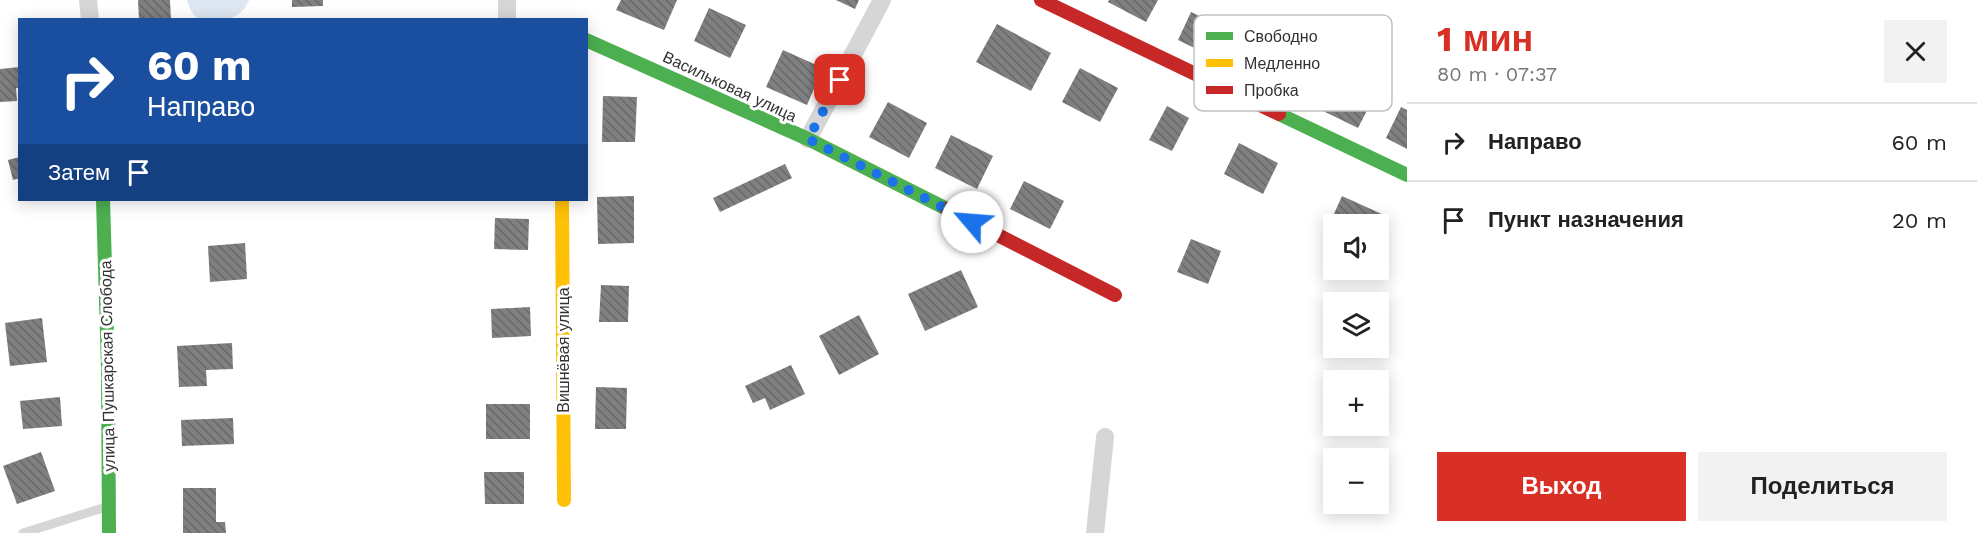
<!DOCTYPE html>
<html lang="ru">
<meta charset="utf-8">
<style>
:root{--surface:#fff;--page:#f2f2f2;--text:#222;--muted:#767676;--line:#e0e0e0;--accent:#d93025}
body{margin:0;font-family:"Work Sans",sans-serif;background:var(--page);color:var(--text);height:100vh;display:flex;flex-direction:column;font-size:22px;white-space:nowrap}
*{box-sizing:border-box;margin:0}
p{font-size:20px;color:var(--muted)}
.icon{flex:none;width:33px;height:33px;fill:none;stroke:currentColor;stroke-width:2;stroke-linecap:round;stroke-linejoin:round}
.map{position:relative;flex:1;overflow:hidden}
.panel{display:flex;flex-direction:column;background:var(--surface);width:570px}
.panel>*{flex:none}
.top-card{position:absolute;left:18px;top:18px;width:570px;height:183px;border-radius:0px;box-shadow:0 3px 15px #0003;background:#1a4fa0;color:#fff;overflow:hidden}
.fabs{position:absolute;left:1323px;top:214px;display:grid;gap:12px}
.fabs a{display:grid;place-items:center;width:66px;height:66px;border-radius:0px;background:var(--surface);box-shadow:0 3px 15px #0003;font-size:30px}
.pin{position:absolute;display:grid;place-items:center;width:51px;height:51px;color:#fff;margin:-26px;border-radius:12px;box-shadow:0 3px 9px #0006}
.me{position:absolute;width:66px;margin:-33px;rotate:297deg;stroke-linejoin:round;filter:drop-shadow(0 0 4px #0008)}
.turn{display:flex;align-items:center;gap:21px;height:126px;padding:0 30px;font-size:27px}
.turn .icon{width:78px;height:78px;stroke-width:2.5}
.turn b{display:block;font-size:42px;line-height:51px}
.then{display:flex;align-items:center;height:57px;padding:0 30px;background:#0003;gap:12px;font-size:22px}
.round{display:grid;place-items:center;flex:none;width:63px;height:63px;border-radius:0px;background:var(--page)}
.head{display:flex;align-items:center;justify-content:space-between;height:102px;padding:0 30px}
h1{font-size:36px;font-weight:700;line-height:45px;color:var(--accent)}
.action{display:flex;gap:12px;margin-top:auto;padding:12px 30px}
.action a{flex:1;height:69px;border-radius:0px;background:var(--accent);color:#fff;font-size:24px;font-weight:700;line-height:69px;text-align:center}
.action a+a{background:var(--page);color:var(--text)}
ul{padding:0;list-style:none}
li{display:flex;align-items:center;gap:18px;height:78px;padding:0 30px;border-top:2px solid var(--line)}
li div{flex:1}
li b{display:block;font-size:22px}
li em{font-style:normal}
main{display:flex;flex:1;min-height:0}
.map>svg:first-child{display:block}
</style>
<main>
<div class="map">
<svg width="1407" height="533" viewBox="0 0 1407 533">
<defs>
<pattern id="building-back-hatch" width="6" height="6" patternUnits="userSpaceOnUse" patternTransform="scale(1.5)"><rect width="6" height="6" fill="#808080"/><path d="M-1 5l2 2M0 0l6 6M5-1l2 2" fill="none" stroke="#696969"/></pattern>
</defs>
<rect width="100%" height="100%" fill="#fff"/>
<path fill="#dde6f1" d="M187 0H249C240 23 219 20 198 20L191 11Z"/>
<g fill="url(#building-back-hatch)">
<polygon points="138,0 170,0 171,20 139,20"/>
<polygon points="292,0 323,0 323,6 292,7"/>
<polygon points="621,0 677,0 664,30 616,10"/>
<polygon points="836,0 859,0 855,9"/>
<polygon points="1109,0 1158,0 1146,22 1108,2"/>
<polygon points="709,8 746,25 730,58 694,41"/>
<polygon points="1191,12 1235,33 1221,61 1178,40"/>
<polygon points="997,24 1051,53 1031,91 976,62"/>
<polygon points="783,50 823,68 807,105 766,87"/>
<polygon points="20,67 20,88 16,88 17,101 0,102 0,69"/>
<polygon points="1080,68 1118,88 1100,122 1062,102"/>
<polygon points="1335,80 1373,99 1358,128 1321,110"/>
<polygon points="603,96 637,97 635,142 602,142"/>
<polygon points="888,102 927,123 909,158 869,137"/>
<polygon points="1167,106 1189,118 1172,151 1149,140"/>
<polygon points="1401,107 1407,110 1407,149 1386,138"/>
<polygon points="951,135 993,156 977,189 935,168"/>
<polygon points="1239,143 1278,163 1263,194 1224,174"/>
<polygon points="20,157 20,178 13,180 8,160"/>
<polygon points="785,164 792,178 720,212 713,198"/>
<polygon points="1024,181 1064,201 1050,229 1010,209"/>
<polygon points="634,196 634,243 598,244 597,197"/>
<polygon points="1342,196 1384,215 1379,225 1334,225 1334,240 1324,236"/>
<polygon points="495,218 529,219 528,250 494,249"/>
<polygon points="1191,239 1221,251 1208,284 1177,272"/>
<polygon points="245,243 247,279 210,282 208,246"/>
<polygon points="961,270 978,307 925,331 908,294"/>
<polygon points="601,285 629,286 628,322 599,322"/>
<polygon points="530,307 531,336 492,338 491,309"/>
<polygon points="859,315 879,354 839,375 819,336"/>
<polygon points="42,318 47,362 10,366 5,323"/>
<polygon points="232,343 233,369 206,370 207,386 179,387 177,346"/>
<polygon points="791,365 805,394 770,410 765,398 753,403 745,386"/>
<polygon points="596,387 627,388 626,429 595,429"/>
<polygon points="60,397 62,426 23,429 20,401"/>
<rect x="486" y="404" width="44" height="35"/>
<polygon points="233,418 234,444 182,446 181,420"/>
<polygon points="41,452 55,491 17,504 3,466"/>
<polygon points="484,472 524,472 524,504 485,504"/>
<polygon points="183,488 216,488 216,522 225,522 226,533 183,533"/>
</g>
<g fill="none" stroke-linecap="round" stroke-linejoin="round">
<polyline stroke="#d6d6d6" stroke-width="9" points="23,533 106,507"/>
<g stroke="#d6d6d6" stroke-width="18">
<polyline points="88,0 90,20"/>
<polyline points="507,20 507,0"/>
<polyline points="808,139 882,0"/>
<polyline points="1095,533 1105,437"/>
</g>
<g stroke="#4caf50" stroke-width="14">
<polyline points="586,40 808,139 947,209"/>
<polyline points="1279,114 1407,175"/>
<polyline points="103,200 108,368 109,533"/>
</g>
<polyline stroke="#ffc107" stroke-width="14" points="562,200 564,500"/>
<g stroke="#c62828" stroke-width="14">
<polyline points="1041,0 1279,114"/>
<polyline points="947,209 1115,295"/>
</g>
</g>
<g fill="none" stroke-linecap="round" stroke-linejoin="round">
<polyline stroke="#1a73e8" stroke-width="10" stroke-dasharray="0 18" points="840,80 808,139 972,222"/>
</g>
<g text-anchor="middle" stroke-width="6" stroke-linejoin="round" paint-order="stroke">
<g font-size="16" fill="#323232" stroke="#fff">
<text transform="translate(730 86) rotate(25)" y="6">Васильковая улица</text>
<text transform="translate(563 350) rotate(-90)" y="6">Вишнёвая улица</text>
<text transform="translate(107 366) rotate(-91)" y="6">улица Пушкарская Слобода</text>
</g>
</g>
<rect x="1194" y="15" width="198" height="96" rx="9" fill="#fff" stroke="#c2c2c2" stroke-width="1.5"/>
<rect x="1206" y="32" width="27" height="8" fill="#4caf50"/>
<rect x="1206" y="59" width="27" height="8" fill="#ffc107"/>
<rect x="1206" y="86" width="27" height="8" fill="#c62828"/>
<g font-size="16" fill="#323232">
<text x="1244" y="42">Свободно</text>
<text x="1244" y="69">Медленно</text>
<text x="1244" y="96">Пробка</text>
</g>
</svg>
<div class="fabs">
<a><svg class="icon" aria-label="sound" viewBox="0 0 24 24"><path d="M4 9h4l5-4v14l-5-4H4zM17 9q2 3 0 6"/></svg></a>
<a><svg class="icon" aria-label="layers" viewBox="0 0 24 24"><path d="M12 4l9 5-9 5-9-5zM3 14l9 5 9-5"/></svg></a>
<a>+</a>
<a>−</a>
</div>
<div class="pin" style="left:840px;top:80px;background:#d93025"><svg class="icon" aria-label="arrive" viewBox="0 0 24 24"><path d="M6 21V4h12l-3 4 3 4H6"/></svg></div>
<svg class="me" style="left:972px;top:222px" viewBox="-20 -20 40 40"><circle r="19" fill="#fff"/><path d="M0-13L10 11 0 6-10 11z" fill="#1a73e8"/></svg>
<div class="top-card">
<div class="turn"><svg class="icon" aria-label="right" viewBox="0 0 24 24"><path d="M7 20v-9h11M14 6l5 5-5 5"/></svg><div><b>60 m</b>Направо</div></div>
<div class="then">Затем<svg class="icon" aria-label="arrive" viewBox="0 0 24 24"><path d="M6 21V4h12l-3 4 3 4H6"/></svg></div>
</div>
</div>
<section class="panel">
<div class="head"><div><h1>1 мин</h1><p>80 m · 07:37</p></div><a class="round"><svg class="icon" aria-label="close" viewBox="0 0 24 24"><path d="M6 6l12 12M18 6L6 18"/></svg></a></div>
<ul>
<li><svg class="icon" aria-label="right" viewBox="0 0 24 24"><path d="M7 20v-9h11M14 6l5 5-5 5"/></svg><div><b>Направо</b></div><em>60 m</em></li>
<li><svg class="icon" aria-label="arrive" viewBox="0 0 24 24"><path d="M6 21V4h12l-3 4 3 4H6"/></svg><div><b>Пункт назначения</b></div><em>20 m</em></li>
</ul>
<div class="action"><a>Выход</a><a>Поделиться</a></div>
</section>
</main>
